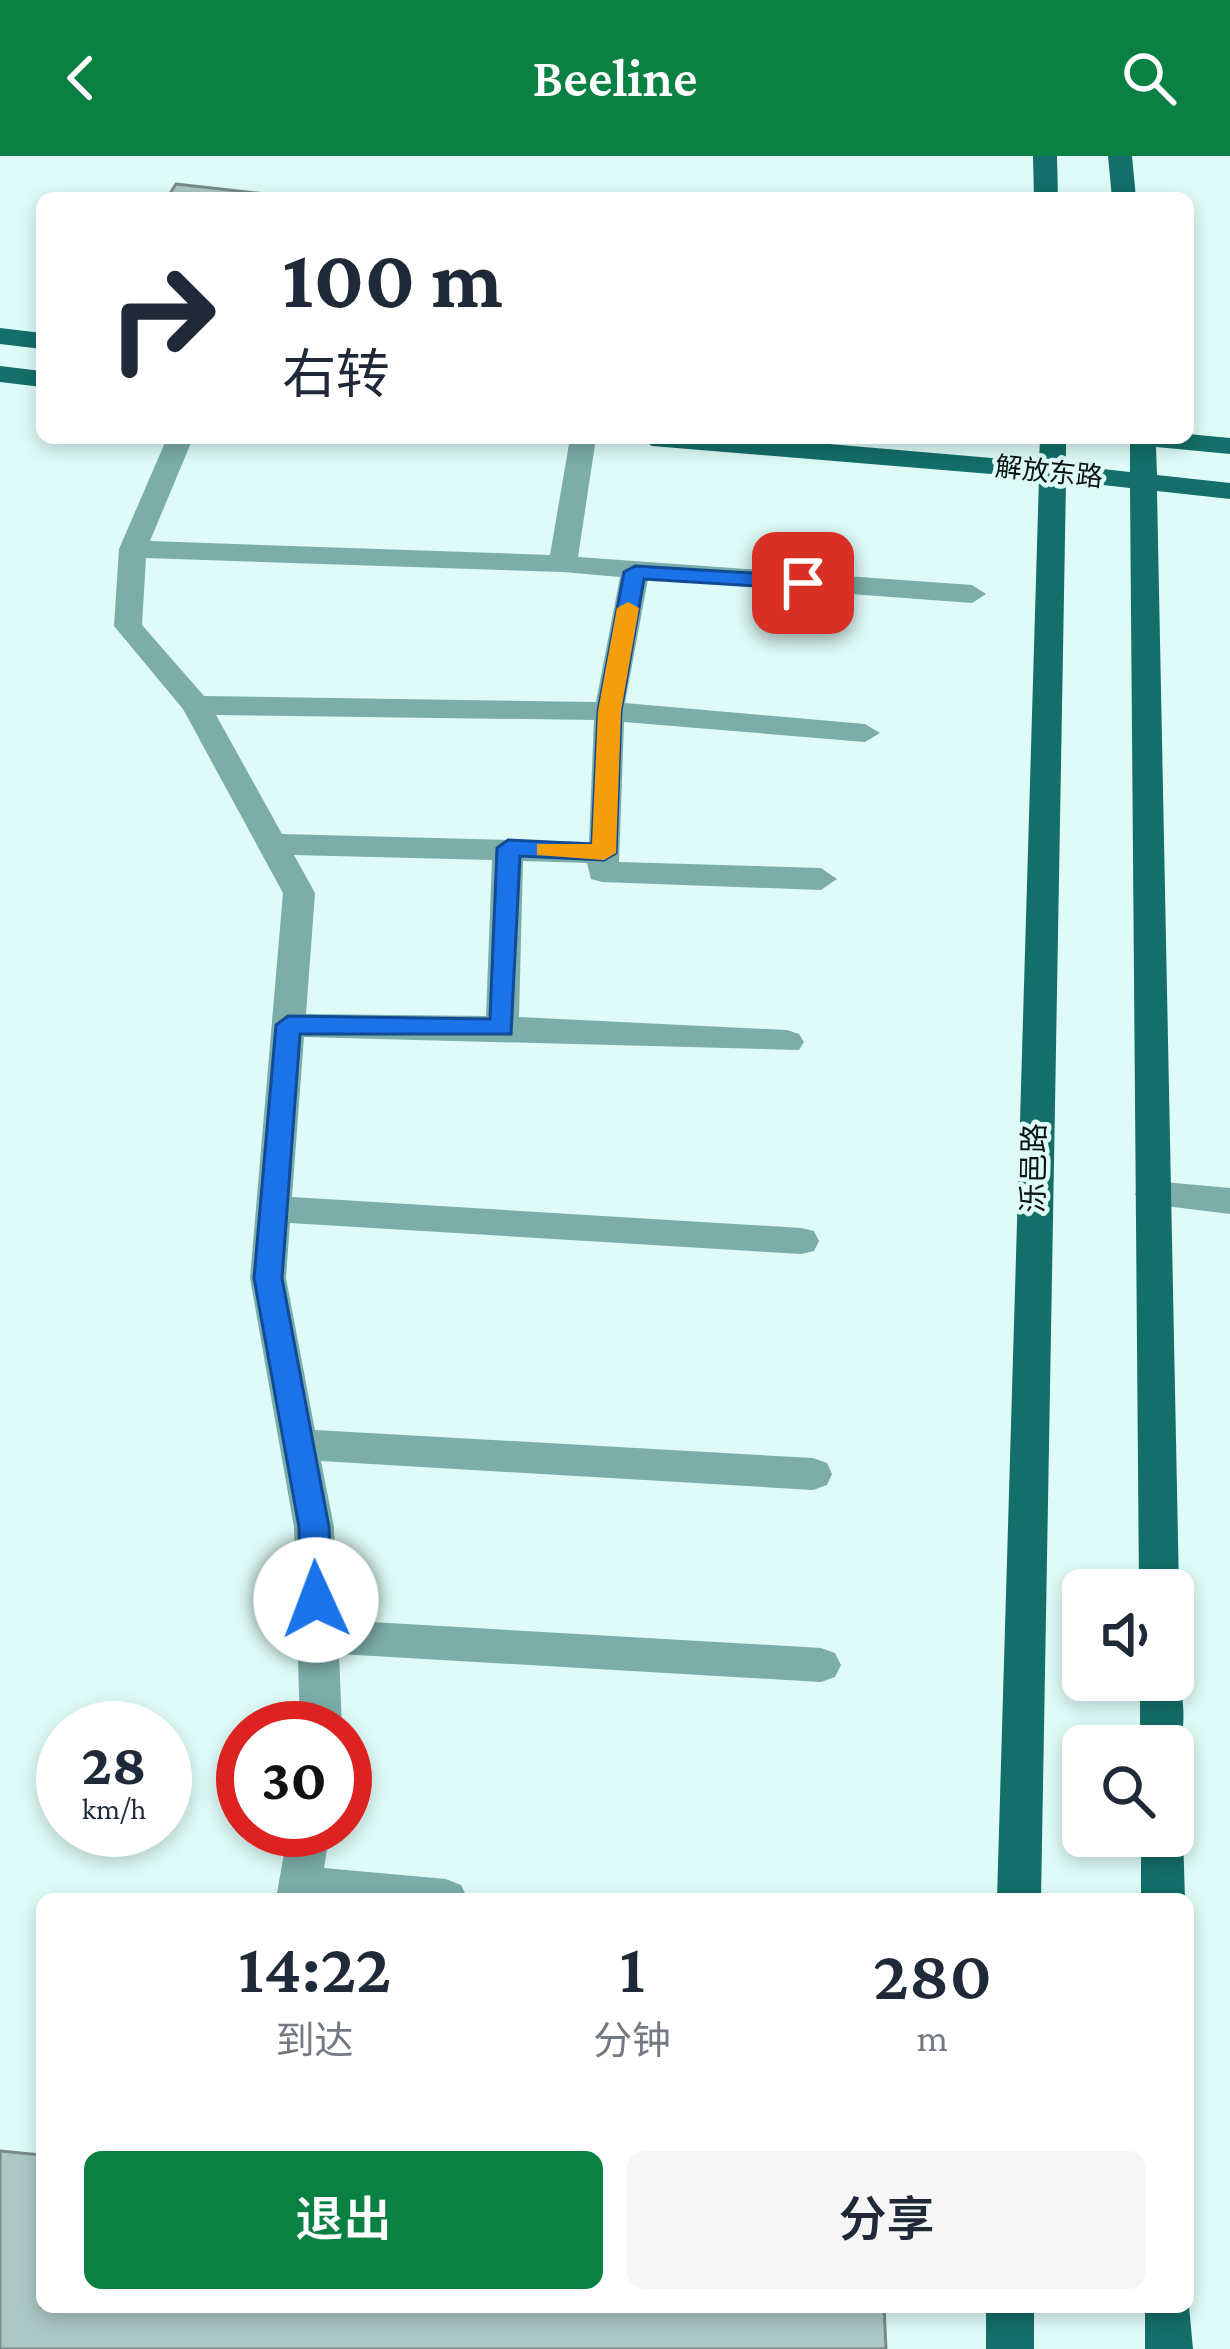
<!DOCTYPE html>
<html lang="zh">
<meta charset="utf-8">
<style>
:root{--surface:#fff;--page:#f6f6f7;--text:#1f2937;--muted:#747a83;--accent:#0b8043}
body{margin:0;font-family:"Crimson Pro","Noto Sans SC",serif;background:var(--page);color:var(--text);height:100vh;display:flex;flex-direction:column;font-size:45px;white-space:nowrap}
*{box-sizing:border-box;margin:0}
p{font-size:39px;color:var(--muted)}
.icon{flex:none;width:66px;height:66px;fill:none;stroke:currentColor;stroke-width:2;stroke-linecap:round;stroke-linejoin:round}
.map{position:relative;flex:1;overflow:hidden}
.drawer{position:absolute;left:36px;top:1737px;width:1158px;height:420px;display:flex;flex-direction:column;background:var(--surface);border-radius:18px;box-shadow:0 6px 18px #0003}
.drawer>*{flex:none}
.guide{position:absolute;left:36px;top:36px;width:1158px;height:252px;border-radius:18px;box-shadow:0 6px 18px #0003;background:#fff;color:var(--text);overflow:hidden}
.buttons{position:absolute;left:1062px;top:1413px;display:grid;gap:24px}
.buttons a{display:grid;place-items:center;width:132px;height:132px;border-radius:18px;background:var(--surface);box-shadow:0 6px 18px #0003;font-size:60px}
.speed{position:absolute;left:36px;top:1545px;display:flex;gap:24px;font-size:60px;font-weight:700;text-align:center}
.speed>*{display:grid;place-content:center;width:156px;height:156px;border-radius:50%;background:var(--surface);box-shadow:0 6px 18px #0003;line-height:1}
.speed small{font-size:30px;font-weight:400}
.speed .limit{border:18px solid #d22;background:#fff;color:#111}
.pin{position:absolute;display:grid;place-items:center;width:102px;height:102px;color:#fff;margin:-51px;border-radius:24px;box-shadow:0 6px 18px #0006}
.me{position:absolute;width:132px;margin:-66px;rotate:358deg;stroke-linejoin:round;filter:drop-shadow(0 0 9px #0008)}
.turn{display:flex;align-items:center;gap:42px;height:252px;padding:0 48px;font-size:54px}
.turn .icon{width:156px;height:156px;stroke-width:2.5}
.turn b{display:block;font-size:84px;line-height:102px}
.eta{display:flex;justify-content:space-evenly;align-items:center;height:204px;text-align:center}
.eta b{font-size:72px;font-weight:600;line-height:84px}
.button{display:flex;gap:24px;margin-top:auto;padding:24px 48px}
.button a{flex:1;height:138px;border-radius:18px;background:var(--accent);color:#fff;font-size:48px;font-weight:600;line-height:138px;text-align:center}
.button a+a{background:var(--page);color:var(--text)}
header{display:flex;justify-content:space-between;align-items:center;height:156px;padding:0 48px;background:var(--accent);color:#fff;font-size:54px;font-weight:600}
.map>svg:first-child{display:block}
</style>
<header><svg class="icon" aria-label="back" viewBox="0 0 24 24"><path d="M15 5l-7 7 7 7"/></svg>Beeline<svg class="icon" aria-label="search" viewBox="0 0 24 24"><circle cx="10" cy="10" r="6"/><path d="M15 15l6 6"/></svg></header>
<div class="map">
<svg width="1230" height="2193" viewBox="0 0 1230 2193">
<rect width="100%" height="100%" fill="#defbf7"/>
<g fill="#acc7c4" stroke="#788b89" stroke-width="3">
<polygon points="176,28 266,38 264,42 167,42"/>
<polygon points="0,1995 42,1999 42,2151 884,2151 886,2193 0,2193"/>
</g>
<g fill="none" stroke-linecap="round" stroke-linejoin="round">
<g fill="#7cada9" fill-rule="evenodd">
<path d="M167 282H193L150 385 550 399 570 282H596L578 401 972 429 986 438 972 447 648 423 625 547 865 568 880 577 865 586 624 566 619 706 821 712 837 723 821 734 602 726 591 723 587 707 523 705 519 861 787 874 799 878 804 886 799 894 304 881 292 1041 801 1072 814 1075 819 1085 814 1095 801 1098 290 1067 286 1122 315 1274 813 1302 827 1307 832 1318 827 1329 813 1334 321 1305 334 1371 337 1464 821 1492 835 1497 841 1509 835 1521 821 1526 339 1498 342 1572H300L294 1371 250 1122 283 737 183 553 114 470 119 393ZM146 402 563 416 620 421 596 546 204 540 142 469ZM216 559 594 564 589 686 282 678ZM294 699 492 704 486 860 306 858 315 737Z"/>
<polygon points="1153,1025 1230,1032 1230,1058 1141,1047 1135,1038 1141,1029"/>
<polygon points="288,1674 330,1674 324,1712 446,1723 461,1729 468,1743 276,1743"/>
</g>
<g fill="#146e69" fill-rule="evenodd">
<polygon points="1033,0 1057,0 1058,42 1034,42"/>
<polygon points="1108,0 1132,0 1136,42 1112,42"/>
<polygon points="0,172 42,177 42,193 0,188"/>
<polygon points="0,210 42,215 42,231 0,226"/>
<polygon points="1188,278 1230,282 1230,298 1156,291 1157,319 1230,327 1230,343 1157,335 1179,1434 1173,1446 1173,1434 1139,1434 1130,332 1066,325 1041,1743 997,1743 1039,322 652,290 639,282 758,282 1039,306 1040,282 1066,282 1066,309 1130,316 1130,282"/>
<path d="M1173 1511C1186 1532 1188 1584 1173 1604V1590H1140V1524H1173Z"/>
<polygon points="1173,1665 1183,1680 1185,1743 1141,1743 1141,1680 1173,1680"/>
<polygon points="1188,2139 1193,2193 1145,2193 1145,2151 1188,2151"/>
<rect x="986" y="2151" width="48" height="42"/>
</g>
</g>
<polygon fill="#1a73e8" stroke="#114b97" stroke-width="3" points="635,410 803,420 814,427 803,433 644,423 621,555 616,697 604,704 520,700 511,878 300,878 282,1122 329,1371 332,1444 316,1456 301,1444 299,1371 254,1122 276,869 288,860 490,863 497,692 508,684 592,688 598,555 624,416"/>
<polygon fill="#f59e0b" points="628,446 639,452 621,555 616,697 604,704 537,699 537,688 592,688 598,555 617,452"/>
<g text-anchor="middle" stroke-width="9" stroke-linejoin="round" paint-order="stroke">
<g font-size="27" fill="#091312" stroke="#defbf7">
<text transform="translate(1049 316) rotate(6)" y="9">解放东路</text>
</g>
<g font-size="30" fill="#091312" stroke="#defbf7">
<text transform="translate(1034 1012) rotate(-89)" y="10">泺邑路</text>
</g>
</g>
</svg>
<div class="buttons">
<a><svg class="icon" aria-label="sound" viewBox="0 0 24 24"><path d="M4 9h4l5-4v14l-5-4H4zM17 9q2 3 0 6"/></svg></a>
<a><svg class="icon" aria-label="search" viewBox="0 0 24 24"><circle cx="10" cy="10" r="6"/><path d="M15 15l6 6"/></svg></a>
</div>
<div class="speed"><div>28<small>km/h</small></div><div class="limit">30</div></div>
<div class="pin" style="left:803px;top:427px;background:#d93025"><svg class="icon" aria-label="arrive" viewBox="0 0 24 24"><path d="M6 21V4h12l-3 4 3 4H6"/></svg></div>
<svg class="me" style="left:316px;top:1444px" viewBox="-20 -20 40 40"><circle r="19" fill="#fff"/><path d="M0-13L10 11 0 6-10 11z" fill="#1a73e8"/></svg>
<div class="guide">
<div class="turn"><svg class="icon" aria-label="right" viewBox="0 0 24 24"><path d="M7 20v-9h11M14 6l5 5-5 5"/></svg><div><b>100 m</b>右转</div></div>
</div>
<section class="drawer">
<div class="eta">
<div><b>14:22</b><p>到达</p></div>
<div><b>1</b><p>分钟</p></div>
<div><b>280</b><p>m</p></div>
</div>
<div class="button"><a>退出</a><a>分享</a></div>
</section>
</div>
